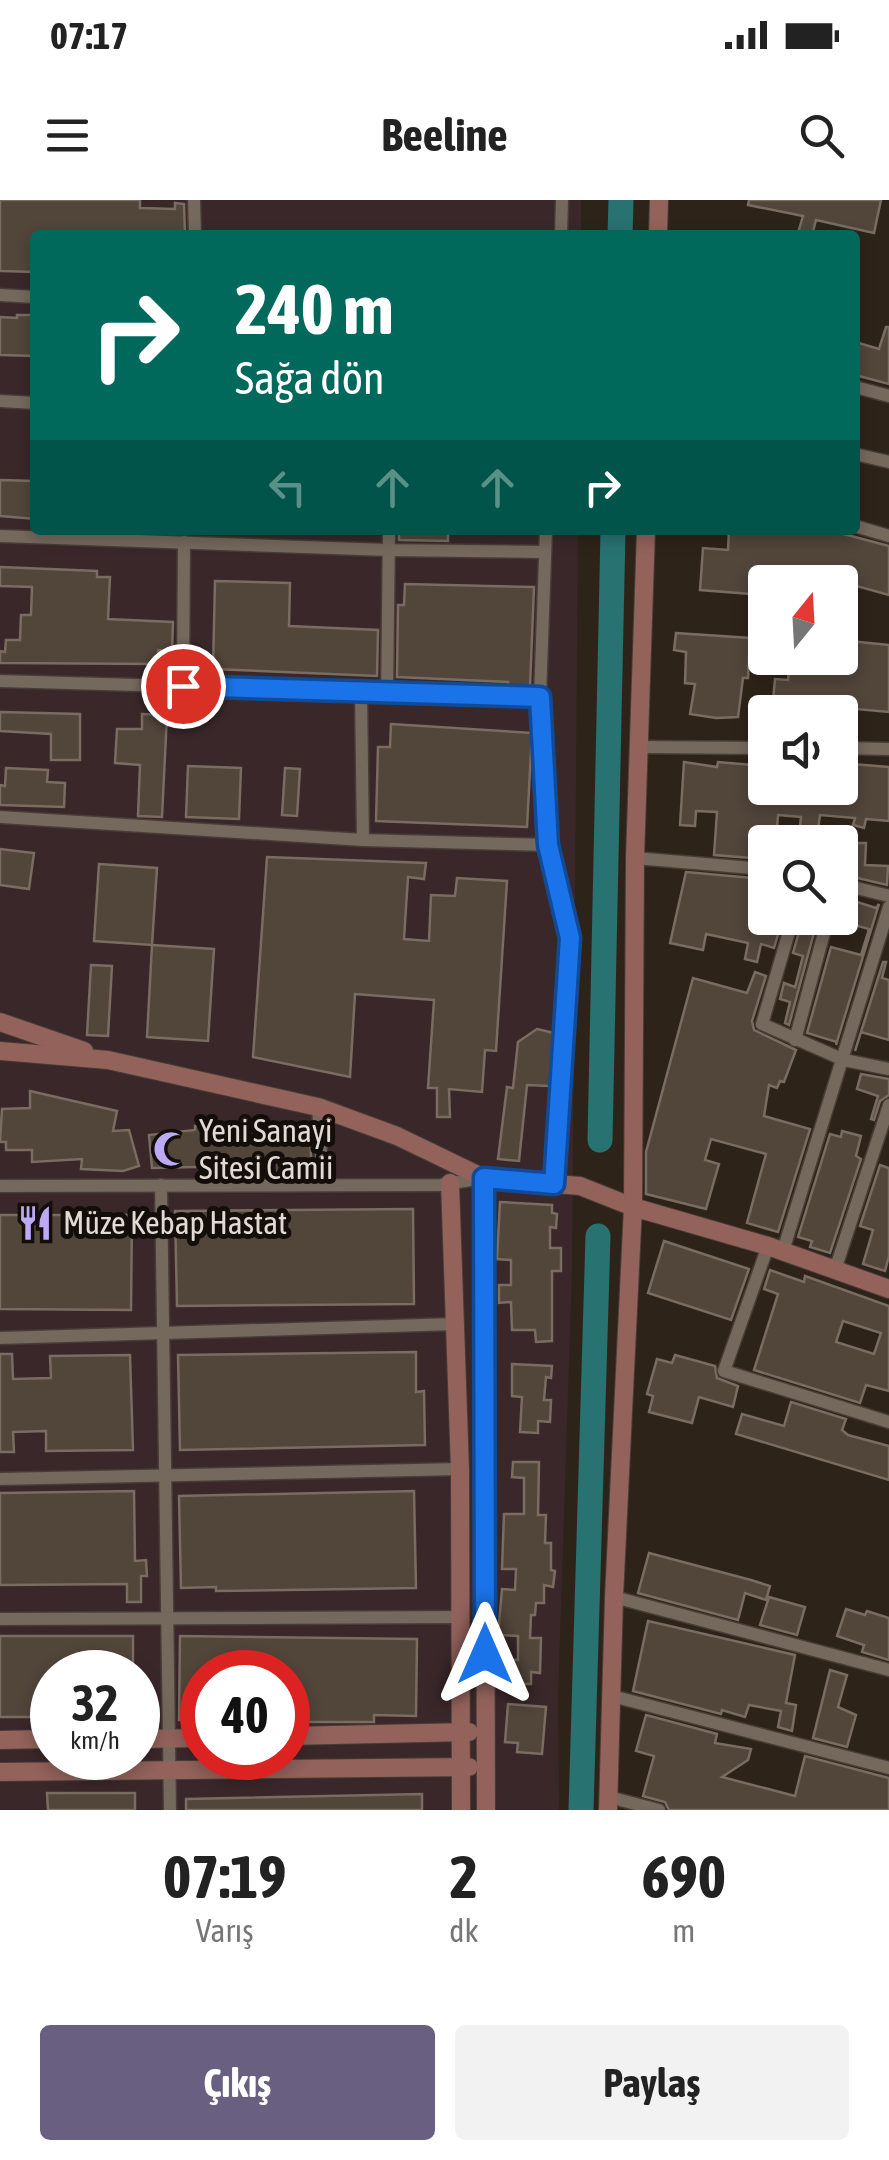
<!DOCTYPE html>
<html lang="tr">
<meta charset="utf-8">
<style>
:root{--surface:#fff;--page:#f2f2f2;--text:#222;--muted:#767676;--accent:#685f81}
body{margin:0;font-family:"Asap Condensed",sans-serif;background:var(--page);color:var(--text);height:100vh;display:flex;flex-direction:column;font-size:38px;white-space:nowrap}
*{box-sizing:border-box;margin:0}
p{font-size:32px;color:var(--muted)}
.icon{flex:none;width:55px;height:55px;fill:none;stroke:currentColor;stroke-width:2;stroke-linecap:round;stroke-linejoin:round}
.map{position:relative;height:1610px;overflow:hidden}
.panel{display:flex;flex-direction:column;background:var(--surface);flex:1}
.panel>*{flex:none}
.top-card{position:absolute;left:30px;top:30px;width:830px;height:305px;border-radius:10px;box-shadow:0 5px 15px #0003;background:#00695c;color:#fff;overflow:hidden}
.needle{width:65px;rotate:18deg}
.fabs{position:absolute;left:748px;top:365px;display:grid;gap:20px}
.fabs a{display:grid;place-items:center;width:110px;height:110px;border-radius:10px;background:var(--surface);box-shadow:0 5px 15px #0003;font-size:50px}
.speed{position:absolute;left:30px;top:1450px;display:flex;gap:20px;font-size:50px;font-weight:700;text-align:center}
.speed>*{display:grid;place-content:center;width:130px;height:130px;border-radius:50%;background:var(--surface);box-shadow:0 5px 15px #0003;line-height:1}
.speed small{font-size:25px;font-weight:400}
.speed .limit{border:15px solid #d22;background:#fff;color:#111}
.pin{position:absolute;display:grid;place-items:center;width:85px;height:85px;color:#fff;margin:-42px;border:5px solid #fff;border-radius:50%;box-shadow:0 2px 10px #0007}
.me{position:absolute;width:110px;margin:-55px;rotate:0deg;stroke-linejoin:round;filter:drop-shadow(0 0 8px #0008)}
.turn{display:flex;align-items:center;gap:35px;height:210px;padding:0 40px;font-size:45px}
.turn .icon{width:130px;height:130px;stroke-width:2.5}
.turn b{display:block;font-size:70px;line-height:85px}
.lanes{display:flex;align-items:center;height:95px;padding:0 40px;background:#0003;justify-content:center;gap:50px;direction:ltr}
.lanes .off{opacity:.35}
.eta{display:flex;justify-content:space-evenly;align-items:center;height:170px;text-align:center}
.eta b{font-size:60px;font-weight:700;line-height:70px}
.cta{display:flex;gap:20px;margin-top:auto;padding:20px 40px}
.cta a{flex:1;height:115px;border-radius:10px;background:var(--accent);color:#fff;font-size:40px;font-weight:700;line-height:115px;text-align:center}
.cta a+a{background:var(--page);color:var(--text)}
.status{display:flex;justify-content:space-between;align-items:center;height:70px;padding:0 50px;background:var(--surface);direction:ltr}
.status svg{height:28px;fill:currentColor}
header{display:flex;justify-content:space-between;align-items:center;height:130px;padding:0 40px;background:var(--surface);font-size:45px;font-weight:700}
.map>svg:first-child{display:block}
</style>
<div class="status"><b>07:17</b><svg viewBox="0 0 49 12"><path d="M0 12V9h3v3zM5 12V6h3v6zM10 12V3h3v9zM15 12V0h3v12zM26 1h20v11H26zM47 4h2v5h-2z"/></svg></div>
<header><svg class="icon" aria-label="menu" viewBox="0 0 24 24"><path d="M4 6h16M4 12h16M4 18h16"/></svg>Beeline<svg class="icon" aria-label="search" viewBox="0 0 24 24"><circle cx="10" cy="10" r="6"/><path d="M15 15l6 6"/></svg></header>
<div class="map">
<svg width="889" height="1610" viewBox="0 0 889 1610">
<rect width="100%" height="100%" fill="#2e2319"/>
<path fill="#3a272a" fill-rule="evenodd" d="M0 0H581V35H35V330H578L572 1069 558 1498 559 1610H0ZM52 1472H138V1558H52ZM202 1472H288V1558H202Z"/>
<g fill="none" stroke-linecap="round" stroke-linejoin="round">
<g stroke="#297272" stroke-width="25">
<polyline points="620,35 621,0"/>
<polyline points="600,940 613,330"/>
<polyline points="581,1610 598,1036"/>
</g>
</g>
<g fill="#52453a" stroke="#796c60" stroke-width="2.5" fill-rule="evenodd">
<polygon points="0,0 140,0 140,8 175,9 175,3 184,4 185,35 35,35 35,72 0,71"/>
<polygon points="749,0 881,0 874,33 816,20 812,35 798,33 803,16 748,5"/>
<polygon points="17,115 35,115 35,156 0,155 0,117 17,118"/>
<polygon points="886,127 889,127 889,184 855,175 855,142 879,149"/>
<polygon points="0,280 35,281 35,319 0,316"/>
<polygon points="399,330 448,330 448,341 399,340"/>
<polygon points="729,330 845,330 844,334 889,346 889,395 842,382 765,382 765,395 700,390 703,348 728,350"/>
<polygon points="0,367 97,371 97,377 110,377 108,419 173,422 172,451 158,450 158,464 0,463 0,451 5,452 6,440 20,440 21,415 31,415 32,387 0,386"/>
<polygon points="215,381 290,383 289,426 378,430 377,476 213,469"/>
<polygon points="405,384 534,387 530,487 508,486 508,482 397,477 398,405 404,405"/>
<polygon points="676,433 750,438 748,478 743,478 738,517 716,518 690,514 695,484 685,483 686,452 674,450"/>
<polygon points="840,440 889,445 889,512 813,505 812,512 772,512 775,479 788,480 790,458 840,458"/>
<polygon points="0,512 80,514 80,560 51,560 51,534 0,531"/>
<polygon points="142,514 167,515 162,617 138,616 140,565 115,563 117,529 142,529"/>
<polygon points="391,524 532,533 527,627 376,621 378,547 390,547"/>
<polygon points="684,562 717,567 718,562 765,566 765,588 840,588 840,563 889,567 889,621 866,619 864,628 853,625 855,618 820,615 817,637 799,635 801,617 778,615 776,642 765,642 765,659 714,655 717,612 696,611 695,626 680,625"/>
<polygon points="188,566 241,568 239,619 186,617"/>
<polygon points="6,568 48,570 47,582 65,583 64,607 0,605 0,585 5,586"/>
<polygon points="285,568 300,569 297,616 282,615"/>
<polygon points="850,643 866,643 865,665 888,666 887,685 849,676"/>
<polygon points="0,649 34,653 29,689 0,685"/>
<polygon points="267,657 426,663 424,679 408,677 404,739 429,741 431,695 455,696 457,678 507,681 496,851 485,850 482,892 449,889 450,917 437,917 437,888 428,888 434,800 355,794 350,877 253,857"/>
<polygon points="99,664 157,668 152,745 94,741"/>
<polygon points="686,672 765,679 765,718 783,718 774,748 761,744 757,762 745,759 748,743 706,734 703,750 670,743"/>
<polygon points="854,701 876,708 879,704 836,845 837,842 807,833 831,747 861,755 869,729 847,723"/>
<polygon points="803,718 818,718 789,825 785,823 790,802 780,799 784,783 795,787 803,756 793,753"/>
<polygon points="152,745 214,749 208,841 147,837"/>
<polygon points="883,762 886,762 882,778 889,780 889,840 861,832 855,851"/>
<polygon points="91,765 112,766 108,836 87,835"/>
<polygon points="755,772 766,776 752,821 754,830 796,850 784,882 780,881 777,888 769,885 764,916 810,929 778,1032 747,1023 766,954 711,939 705,960 719,964 706,1009 646,994 646,952 693,778 747,793"/>
<polygon points="537,829 554,833 550,886 527,885 519,961 498,959 507,887 513,888 518,842"/>
<polygon points="861,874 889,879 889,895 880,901 874,920 871,919 878,896 857,889"/>
<polygon points="30,891 117,911 113,931 129,930 139,966 123,971 81,969 82,959 32,962 32,950 6,950 6,942 0,942 2,909 30,908"/>
<polygon points="195,926 240,931 240,937 271,941 305,943 305,936 310,936 312,975 269,972 269,967 239,966 152,968 149,935 195,930"/>
<polygon points="842,931 861,936 856,956 861,959 830,1053 810,1047 812,1041 798,1037 830,934 841,937"/>
<polygon points="880,965 889,968 889,1056 885,1071 863,1064 873,1030 860,1026"/>
<polygon points="500,1002 552,1005 552,1013 557,1014 556,1028 550,1027 550,1048 561,1048 561,1071 552,1071 552,1141 536,1142 535,1130 512,1130 511,1102 499,1103 499,1085 511,1085 511,1060 497,1059"/>
<polygon points="413,1009 414,1104 177,1106 175,1011"/>
<polygon points="0,1015 132,1015 131,1110 0,1109"/>
<polygon points="664,1041 749,1069 731,1120 648,1093"/>
<path d="M770 1070 804 1082 805 1076 889 1106V1191L866 1185 860 1203 754 1170 778 1094 764 1089ZM843 1121 881 1133 874 1154 836 1142Z"/>
<polygon points="416,1152 416,1192 424,1191 425,1245 180,1250 178,1155"/>
<polygon points="0,1154 12,1154 13,1179 51,1178 50,1156 130,1155 133,1250 46,1251 46,1231 13,1232 14,1252 0,1252"/>
<polygon points="675,1155 715,1166 717,1178 738,1186 733,1207 699,1197 692,1223 649,1212 653,1196 647,1194 657,1159 672,1163"/>
<polygon points="512,1164 552,1166 551,1178 546,1177 544,1200 551,1200 550,1222 538,1221 538,1233 520,1232 522,1197 512,1196"/>
<polygon points="791,1202 846,1219 842,1230 848,1235 889,1246 889,1280 736,1234 742,1214 784,1226"/>
<polygon points="513,1262 539,1262 538,1315 546,1315 545,1343 551,1343 551,1370 555,1371 553,1387 544,1385 544,1403 536,1403 535,1415 531,1415 530,1438 541,1438 540,1473 531,1472 531,1484 505,1484 506,1459 518,1460 518,1436 498,1435 502,1389 515,1390 516,1369 502,1369 504,1314 524,1314 524,1278 512,1277"/>
<polygon points="134,1291 135,1361 146,1360 147,1376 141,1376 141,1402 127,1402 127,1384 0,1385 0,1293"/>
<polygon points="414,1291 416,1388 216,1391 216,1387 181,1388 179,1296"/>
<polygon points="649,1353 751,1380 770,1386 766,1400 745,1393 738,1420 638,1393"/>
<polygon points="769,1397 805,1407 797,1435 760,1425"/>
<polygon points="846,1409 865,1415 867,1411 889,1418 889,1460 862,1452 864,1445 837,1436"/>
<polygon points="648,1421 795,1455 786,1503 796,1505 792,1531 778,1527 781,1511 749,1505 745,1517 722,1510 721,1514 633,1491"/>
<polygon points="0,1436 133,1436 133,1472 52,1472 52,1517 0,1517"/>
<polygon points="180,1436 417,1439 416,1516 374,1515 374,1522 288,1522 288,1472 202,1472 202,1521 179,1520"/>
<polygon points="830,1470 847,1475 838,1507 856,1515 847,1547 813,1538"/>
<polygon points="508,1504 546,1507 542,1554 517,1552 518,1543 505,1542"/>
<polygon points="646,1515 717,1534 715,1543 751,1549 748,1560 722,1577 795,1596 805,1556 889,1578 889,1610 669,1610 665,1602 643,1596 654,1556 636,1551"/>
<polygon points="47,1593 135,1593 135,1610 48,1610"/>
<polygon points="422,1594 422,1610 186,1610 186,1599"/>
</g>
<g fill="none" stroke-linecap="round" stroke-linejoin="round">
<defs>
<g id="street">
<polyline points="194,0 195,35"/>
<polyline points="561,35 562,0"/>
<polyline points="0,95 35,97"/>
<polyline points="855,187 889,196"/>
<polyline points="0,201 35,203"/>
<polyline points="855,254 889,262"/>
<polyline points="855,326 889,336"/>
<polyline points="546,330 540,497 545,600 548,645 570,739 554,983"/>
<polyline points="0,336 388,350 544,352"/>
<polyline points="0,481 540,497"/>
<polyline points="183,486 184,342"/>
<polyline points="361,492 363,640"/>
<polyline points="387,494 389,330"/>
<polyline points="639,547 765,548"/>
<polyline points="840,548 889,549"/>
<polyline points="0,617 363,640 548,645"/>
<polyline points="635,658 765,669"/>
<polyline points="840,684 889,696"/>
<polyline points="793,718 762,824 844,860 889,869"/>
<polyline points="795,840 828,718"/>
<polyline points="318,907 323,985"/>
<polyline points="161,985 170,1610"/>
<polyline points="0,986 441,985 482,978"/>
<polyline points="768,1046 724,1171 889,1222"/>
<polyline points="783,1051 889,707"/>
<polyline points="835,1070 889,905"/>
<polyline points="0,1138 455,1124"/>
<polyline points="0,1279 460,1269"/>
<polyline points="614,1397 889,1470"/>
<polyline points="0,1419 460,1417"/>
<polyline points="612,1496 889,1568"/>
<polyline points="609,1597 659,1610"/>
</g>
<g id="secondary">
<polyline points="658,35 659,0"/>
<polyline points="0,822 84,851"/>
<polyline points="0,851 108,860 318,907 397,936 484,978 580,986 633,1007 768,1046 889,1089"/>
<polyline points="484,978 486,1610"/>
<polyline points="450,983 460,1269 461,1610"/>
<polyline points="288,1536 469,1532"/>
<polyline points="138,1539 202,1538"/>
<polyline points="0,1540 52,1539"/>
<polyline points="0,1572 469,1567"/>
<polyline points="608,1610 614,1397 633,1007 635,658 646,330"/>
</g>
</defs>
<use href="#street" stroke="#473d36" stroke-width="15"/>
<use href="#secondary" stroke="#473d36" stroke-width="20"/>
<use href="#street" stroke="#75685c" stroke-width="12"/>
<use href="#secondary" stroke="#92625b" stroke-width="18"/>
</g>
<g fill="none" stroke-linecap="round" stroke-linejoin="round">
<defs>
<polyline id="route" points="183,486 540,497 548,645 570,738 554,984 484,978 485,1454"/>
</defs>
<use href="#route" stroke="#114b97" stroke-width="25"/>
<use href="#route" stroke="#1a73e8" stroke-width="18"/>
</g>
<defs>
<symbol id="mosque-bare" viewBox="-9 -9 18 18"><path d="M3.5-4.9A6 6 0 1 0 3.5 4.9A5 5 0 1 1 3.5-4.9Z" fill="#bda9f5" stroke="#130e09" stroke-width="2.5" paint-order="stroke"/></symbol>
<symbol id="restaurant-bare" viewBox="-9 -9 18 18"><path d="M-5-6h1v4h1v-4h1v4h1v-4h1v5L-1.5 .5V6h-2V.5L-5-1ZM5-6V6H3V1.5H1.5Q1.5-4 5-6Z" fill="#bda9f5" stroke="#130e09" stroke-width="2.5" paint-order="stroke"/></symbol>
</defs>
<g fill-rule="evenodd">
<use href="#mosque-bare" x="146" y="924" width="50" height="50"/>
<use href="#restaurant-bare" x="10" y="998" width="50" height="50"/>
</g>
<g text-anchor="middle" stroke-width="10" stroke-linejoin="round" paint-order="stroke">
<g font-size="32" fill="#e2dad3" stroke="#130e09" text-anchor="start">
<text x="199" y="942">Yeni Sanayi<tspan x="199" dy="37">Sitesi Camii</tspan></text>
<text x="63" y="1034">Müze Kebap Hastat</text>
</g>
</g>
</svg>
<div class="fabs">
<a><svg class="needle" viewBox="-14 -14 28 28"><path d="M0-13l5 13h-10z" fill="#e53935"/><path d="M0 13l5-13h-10z" fill="#767676"/></svg></a>
<a><svg class="icon" aria-label="sound" viewBox="0 0 24 24"><path d="M4 9h4l5-4v14l-5-4H4zM17 9q2 3 0 6"/></svg></a>
<a><svg class="icon" aria-label="search" viewBox="0 0 24 24"><circle cx="10" cy="10" r="6"/><path d="M15 15l6 6"/></svg></a>
</div>
<div class="speed"><div>32<small>km/h</small></div><div class="limit">40</div></div>
<div class="pin" style="left:183px;top:486px;background:#d93025"><svg class="icon" aria-label="arrive" viewBox="0 0 24 24"><path d="M6 21V4h12l-3 4 3 4H6"/></svg></div>
<svg class="me" style="left:485px;top:1454px" viewBox="-20 -20 40 40"><path d="M0-17L14 15 0 8-14 15z" fill="#1a73e8" stroke="#fff" stroke-width="4"/></svg>
<div class="top-card">
<div class="turn"><svg class="icon" aria-label="right" viewBox="0 0 24 24"><path d="M7 20v-9h11M14 6l5 5-5 5"/></svg><div><b>240 m</b>Sağa dön</div></div>
<div class="lanes"><svg class="icon off" aria-label="left" viewBox="0 0 24 24"><path d="M17 20v-9H6M10 6l-5 5 5 5"/></svg><svg class="icon off" aria-label="ahead" viewBox="0 0 24 24"><path d="M12 20V5M6 11l6-6 6 6"/></svg><svg class="icon off" aria-label="ahead" viewBox="0 0 24 24"><path d="M12 20V5M6 11l6-6 6 6"/></svg><svg class="icon" aria-label="right" viewBox="0 0 24 24"><path d="M7 20v-9h11M14 6l5 5-5 5"/></svg></div>
</div>
</div>
<section class="panel">
<div class="eta">
<div><b>07:19</b><p>Varış</p></div>
<div><b>2</b><p>dk</p></div>
<div><b>690</b><p>m</p></div>
</div>
<div class="cta"><a>Çıkış</a><a>Paylaş</a></div>
</section>
